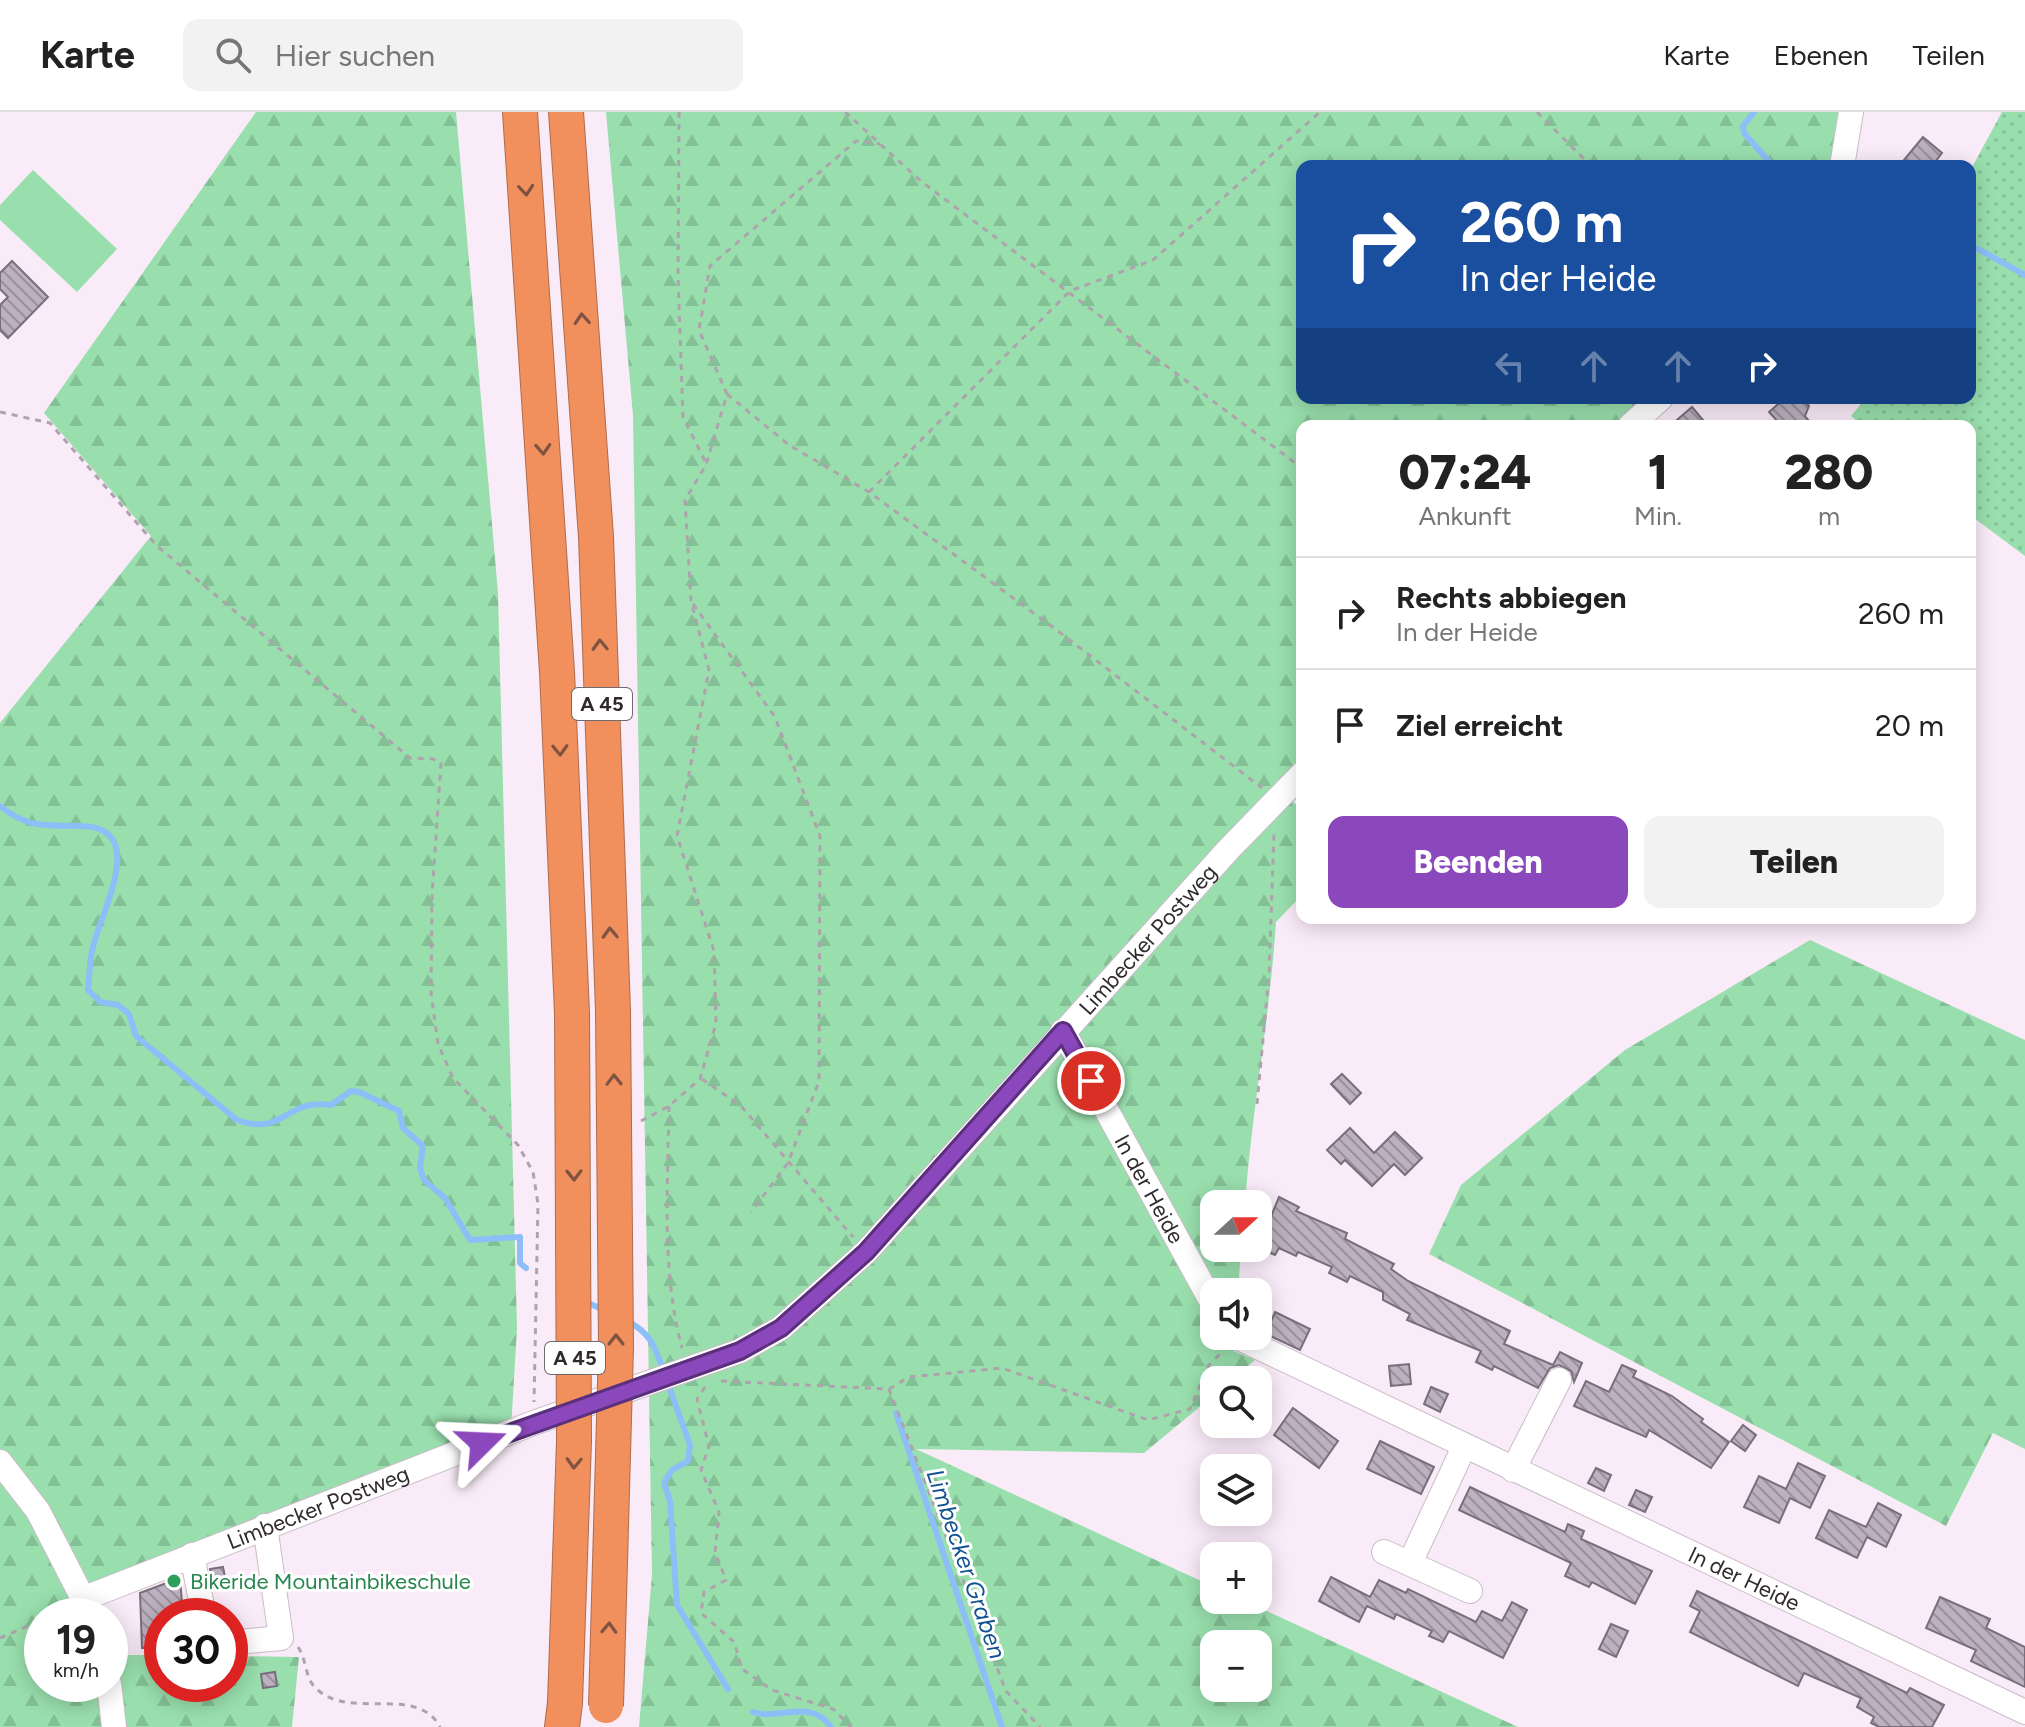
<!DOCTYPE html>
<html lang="de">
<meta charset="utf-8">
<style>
:root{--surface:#fff;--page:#f2f2f2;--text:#222;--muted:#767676;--line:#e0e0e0;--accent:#8b48bd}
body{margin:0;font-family:Figtree,sans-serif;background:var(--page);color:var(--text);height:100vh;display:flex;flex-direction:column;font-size:30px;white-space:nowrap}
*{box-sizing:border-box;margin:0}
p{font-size:26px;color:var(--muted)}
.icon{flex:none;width:44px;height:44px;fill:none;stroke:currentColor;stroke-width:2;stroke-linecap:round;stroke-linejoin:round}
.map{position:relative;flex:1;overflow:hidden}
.side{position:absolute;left:1296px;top:308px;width:680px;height:504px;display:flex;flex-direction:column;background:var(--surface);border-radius:16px;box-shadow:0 4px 20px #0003}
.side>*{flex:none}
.hud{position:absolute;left:1296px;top:48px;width:680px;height:244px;border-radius:16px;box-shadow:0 4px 20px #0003;background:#1a4fa0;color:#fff;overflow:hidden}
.needle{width:52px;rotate:69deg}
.controls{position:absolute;left:1200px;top:1078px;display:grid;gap:16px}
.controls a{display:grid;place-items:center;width:72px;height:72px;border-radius:16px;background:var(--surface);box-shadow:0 4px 20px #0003;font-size:40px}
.speed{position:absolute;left:24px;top:1486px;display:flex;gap:16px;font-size:40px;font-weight:700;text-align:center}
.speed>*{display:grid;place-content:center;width:104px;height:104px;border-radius:50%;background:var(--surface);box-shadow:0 4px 20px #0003;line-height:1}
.speed small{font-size:20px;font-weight:400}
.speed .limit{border:12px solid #d22;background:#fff;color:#111}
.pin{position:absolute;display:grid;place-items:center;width:68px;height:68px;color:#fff;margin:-34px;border:4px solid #fff;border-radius:50%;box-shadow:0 2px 8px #0007}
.me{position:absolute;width:88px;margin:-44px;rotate:69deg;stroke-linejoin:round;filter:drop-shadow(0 0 6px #0008)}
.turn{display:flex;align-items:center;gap:28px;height:168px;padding:0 32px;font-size:36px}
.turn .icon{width:104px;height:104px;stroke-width:2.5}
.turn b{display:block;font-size:56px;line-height:68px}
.lanes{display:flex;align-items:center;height:76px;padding:0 32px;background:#0003;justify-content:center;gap:40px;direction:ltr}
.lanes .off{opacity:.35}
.eta{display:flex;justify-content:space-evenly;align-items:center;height:136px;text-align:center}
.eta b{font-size:48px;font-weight:800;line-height:56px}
.cta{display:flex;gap:16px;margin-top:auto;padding:16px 32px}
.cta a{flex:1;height:92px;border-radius:16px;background:var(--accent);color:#fff;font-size:32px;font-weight:800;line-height:92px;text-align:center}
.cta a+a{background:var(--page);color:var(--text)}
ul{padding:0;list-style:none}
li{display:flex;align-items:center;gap:24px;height:112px;padding:0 32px;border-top:2px solid var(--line)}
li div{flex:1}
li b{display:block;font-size:30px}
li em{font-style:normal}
header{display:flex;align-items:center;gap:48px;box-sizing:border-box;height:112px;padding:0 40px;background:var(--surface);border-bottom:2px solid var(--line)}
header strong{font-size:38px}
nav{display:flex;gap:44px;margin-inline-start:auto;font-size:28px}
.search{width:560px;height:72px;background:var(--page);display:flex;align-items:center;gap:20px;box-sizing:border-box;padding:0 28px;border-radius:16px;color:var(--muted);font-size:30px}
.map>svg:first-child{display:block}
</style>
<header>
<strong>Karte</strong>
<div class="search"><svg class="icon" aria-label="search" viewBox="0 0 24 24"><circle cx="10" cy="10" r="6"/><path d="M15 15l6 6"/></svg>Hier suchen</div>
<nav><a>Karte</a><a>Ebenen</a><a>Teilen</a></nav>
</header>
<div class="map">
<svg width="2025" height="1615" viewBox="0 0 2025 1615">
<defs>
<pattern id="grass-dots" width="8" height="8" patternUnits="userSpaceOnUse" patternTransform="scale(2)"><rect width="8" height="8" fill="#99dfad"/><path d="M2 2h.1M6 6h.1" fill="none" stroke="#84c095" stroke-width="1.8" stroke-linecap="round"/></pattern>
<pattern id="forest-firs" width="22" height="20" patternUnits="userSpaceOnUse" patternTransform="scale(2)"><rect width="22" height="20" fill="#99dfad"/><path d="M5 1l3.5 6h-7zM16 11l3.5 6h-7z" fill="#84c095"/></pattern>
<pattern id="building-back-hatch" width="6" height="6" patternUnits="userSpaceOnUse" patternTransform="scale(2)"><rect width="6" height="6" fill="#bcb1c0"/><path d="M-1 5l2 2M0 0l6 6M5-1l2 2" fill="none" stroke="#99909c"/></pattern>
</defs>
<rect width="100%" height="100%" fill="#faebf8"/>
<polygon fill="url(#grass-dots)" points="2002,0 2025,0 2025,444 1970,403 1970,314 1863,314 1851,304 1866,286 1970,286 1970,59"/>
<g fill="url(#forest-firs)" fill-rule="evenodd">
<polygon points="256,0 456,0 498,481 517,1216 511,1317 86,1485 90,1504 42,1504 42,1572 110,1572 110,1536 120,1543 162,1543 162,1572 230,1572 230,1544 299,1545 292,1615 0,1615 0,611 151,424 44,301"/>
<path d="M606 0H1845L1836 54H1302V286H1647L1614 314H1302V647L1275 671 1302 699V783L1276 810C1270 904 1252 997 1245 1092H1214V1136H1241L1238 1180H1214V1224H1235L1234 1239 1255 1248 1231 1268H1214V1283L1144 1341 916 1337 1214 1475V1488H1243L1518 1615H639L652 1463 633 303ZM1214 1532H1258V1576H1214Z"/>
<polygon points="1810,828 2025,928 2025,1337 1993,1321 1946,1414 1429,1142 1461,1073 1625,938"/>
</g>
<polygon fill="#99dfad" points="33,58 117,137 77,180 0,108 0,93"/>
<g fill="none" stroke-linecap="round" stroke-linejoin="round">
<g stroke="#8dbef8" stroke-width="6">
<polyline points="1754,0 1743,14 1744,21 1773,54"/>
<polyline points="1796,54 1797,54"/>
<polyline points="1978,137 2025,163"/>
<path d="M0 694C29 717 45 713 81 714 150 715 101 799 93 835 89 848 90 864 88 878L100 890 118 893 129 902 136 924 237 1008C284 1025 285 986 331 993L351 979 359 980 399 999 403 1016 423 1034 420 1056 424 1068 445 1086 470 1128 520 1125V1151L526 1156"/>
<polyline points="584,1189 606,1199"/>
<path d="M627 1209C650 1220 655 1235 663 1258"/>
<polyline points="667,1269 690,1333 688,1349 672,1358 664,1371 670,1389 677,1493 728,1577"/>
<polyline points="896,1301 1002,1615"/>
<path d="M753 1600C779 1609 810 1585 831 1615"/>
</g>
</g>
<g fill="url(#building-back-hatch)" stroke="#786e7c" stroke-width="2">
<polygon points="1923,25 1942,41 1932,54 1899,54"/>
<polygon points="12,149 48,185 8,226 0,218 0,193 8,185 0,177 0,161"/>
<polygon points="1785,286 1802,286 1809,294 1805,304 1813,314 1782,314 1769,300"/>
<polygon points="1692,295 1708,314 1670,314"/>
<polygon points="1342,962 1361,981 1350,992 1331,972"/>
<polygon points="1350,1016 1374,1041 1395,1020 1422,1046 1405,1063 1394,1052 1372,1074 1345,1048 1341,1052 1327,1038"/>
<polygon points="1279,1085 1299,1095 1296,1099 1347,1121 1345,1127 1394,1152 1391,1157 1408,1169 1510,1219 1504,1232 1553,1253 1560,1240 1582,1251 1574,1270 1571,1259 1559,1253 1550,1256 1538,1276 1494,1254 1492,1258 1476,1250 1481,1239 1407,1208 1410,1202 1383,1188 1383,1180 1350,1164 1347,1170 1329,1161 1332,1155 1298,1140 1296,1144 1279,1136 1275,1143 1258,1136"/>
<polygon points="1275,1200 1310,1217 1300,1238 1266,1222"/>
<polygon points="1409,1252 1411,1272 1391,1274 1389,1254"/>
<polygon points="1622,1253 1636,1259 1633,1265 1672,1284 1703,1307 1701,1310 1729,1330 1711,1356 1649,1318 1646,1325 1574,1294 1586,1269 1609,1280"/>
<polygon points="1431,1275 1448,1282 1440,1300 1424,1292"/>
<polygon points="1293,1296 1338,1329 1319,1356 1274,1323"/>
<polygon points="1743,1313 1756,1323 1745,1339 1731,1329"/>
<polygon points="1380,1329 1434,1355 1421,1382 1367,1357"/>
<polygon points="1798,1351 1825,1364 1810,1396 1790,1386 1779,1411 1744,1395 1759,1364 1786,1377"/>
<polygon points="1596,1356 1611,1363 1604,1379 1588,1371"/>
<polygon points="1470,1375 1565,1420 1568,1412 1584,1419 1581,1427 1652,1459 1635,1492 1592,1470 1589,1475 1565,1464 1571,1451 1459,1398"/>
<polygon points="1636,1378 1652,1385 1645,1400 1629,1393"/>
<polygon points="1878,1391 1901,1403 1886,1435 1867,1425 1857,1446 1816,1426 1829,1398 1866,1415"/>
<polygon points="223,1455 226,1470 213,1472 210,1457"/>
<polygon points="1331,1465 1370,1485 1379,1468 1406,1481 1408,1477 1476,1510 1482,1499 1502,1509 1512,1490 1527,1498 1503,1546 1449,1519 1443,1530 1429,1524 1432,1519 1396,1502 1394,1507 1367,1494 1359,1510 1319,1489"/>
<polygon points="180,1466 183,1504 162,1504 162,1536 142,1536 140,1481"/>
<polygon points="1697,1479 1907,1581 1910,1576 1944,1593 1932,1615 1879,1615 1871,1611 1874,1605 1857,1595 1861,1586 1804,1561 1798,1574 1690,1520 1700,1499 1690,1494"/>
<polygon points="1940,1485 1990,1507 1986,1516 2025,1535 2025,1575 1971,1549 1976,1538 1926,1516"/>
<polygon points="1611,1512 1628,1519 1616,1545 1599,1537"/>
<polygon points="275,1560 277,1574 263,1576 261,1562"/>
</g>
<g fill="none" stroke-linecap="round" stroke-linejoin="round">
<defs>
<g id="minor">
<polyline points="1842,54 1851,0"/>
<polyline points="1630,314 1661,286"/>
<path id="s1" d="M1063 919 1214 1194"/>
<path id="s2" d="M1235 1224 2025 1600"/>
<polyline points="0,1350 38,1399 92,1504"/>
<polyline points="1513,1358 1559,1268"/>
<polyline points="1384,1440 1470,1479"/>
<polyline points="192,1443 204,1504"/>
<polyline points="1410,1451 1464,1335"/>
<path id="s3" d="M85 1486 536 1310 740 1239 781 1216 866 1140 1228 738 1302 662"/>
<polyline points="230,1527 237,1530 281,1526 265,1414"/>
<polyline points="109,1572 114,1615"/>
</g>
<g id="highway">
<polyline points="520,0 557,560 572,901"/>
<polyline points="566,0 596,425 613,899"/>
<polyline points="562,1615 565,1591"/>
</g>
</defs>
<use href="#minor" stroke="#cabcc8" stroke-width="26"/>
<use href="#highway" stroke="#ae6c4d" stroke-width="36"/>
<g stroke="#aea3ad" stroke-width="3" stroke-dasharray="6 6" stroke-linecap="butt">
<polyline points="679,0 678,164 683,305 706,351"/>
<polyline points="845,0 922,70 1302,356"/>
<polyline points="1537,0 1591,54"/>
<polyline points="727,282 789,333 869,380 1058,519 1262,676"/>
<polyline points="0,300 50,311 157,434 410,646 433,647 441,651 432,783 431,881 438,932 453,966 518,1033 533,1060 538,1092 534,1290"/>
<polyline points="869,380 1070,179 1153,148 1320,0"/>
<polyline points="693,492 775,605 820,724 819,969 788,1051 751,1100"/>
<polyline points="702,967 741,994 853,1125"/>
<polyline points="1257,992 1269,863 1274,721"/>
<path d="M669 994C668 1073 661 1158 682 1236"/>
<polyline points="641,1009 669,994 700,967 716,911 714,839 677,724 709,558 691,489 685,388 706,353 727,282 699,218 710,154 856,29 880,32"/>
<polyline points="721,1269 889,1277 1006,1579 1040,1615"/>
<polyline points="705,1275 697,1287 709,1334 701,1358 719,1400 715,1440 726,1468 704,1480 701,1501 734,1530 742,1557 772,1578 833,1597 851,1615"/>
<polyline points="889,1277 909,1265 1002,1256 1148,1308 1190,1297 1208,1254 1221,1241"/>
<polyline points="51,1504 65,1498"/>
<polyline points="0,1526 42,1508"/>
<path d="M298 1535C308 1550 304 1568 319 1579 352 1607 418 1573 440 1615"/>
</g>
<use href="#minor" stroke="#fff" stroke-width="24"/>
<use href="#highway" stroke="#f2905d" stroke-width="34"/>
<defs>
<g id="highway-bridge">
<polyline points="565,1591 574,1329 572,901"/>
<polyline points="606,1594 616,1235 613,899"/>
</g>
</defs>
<use href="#highway-bridge" stroke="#ae6c4d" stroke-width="36" stroke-linecap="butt"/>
<use href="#highway-bridge" stroke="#f2905d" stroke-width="34"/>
</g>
<defs><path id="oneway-chevron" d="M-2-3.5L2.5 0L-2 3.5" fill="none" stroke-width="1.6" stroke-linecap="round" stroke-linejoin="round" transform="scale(2)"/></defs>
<g stroke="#7e5341">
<use href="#oneway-chevron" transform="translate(526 78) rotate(85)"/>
<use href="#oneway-chevron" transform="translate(582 207) rotate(-94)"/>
<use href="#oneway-chevron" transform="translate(543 337) rotate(87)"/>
<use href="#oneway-chevron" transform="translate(600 533) rotate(-92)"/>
<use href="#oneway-chevron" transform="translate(560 638) rotate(88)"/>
<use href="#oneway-chevron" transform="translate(610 821) rotate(-92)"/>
<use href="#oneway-chevron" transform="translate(614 968) rotate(-91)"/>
<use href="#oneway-chevron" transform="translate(574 1063) rotate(89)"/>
<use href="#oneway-chevron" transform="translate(616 1228) rotate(-90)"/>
<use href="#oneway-chevron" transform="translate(574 1351) rotate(92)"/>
<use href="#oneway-chevron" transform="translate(609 1516) rotate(-88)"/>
</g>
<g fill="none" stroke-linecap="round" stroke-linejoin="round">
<defs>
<polyline id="route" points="482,1331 740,1239 781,1216 866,1140 1063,919 1091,969"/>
</defs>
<use href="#route" stroke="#5a2f7b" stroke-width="20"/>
<use href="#route" stroke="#8b48bd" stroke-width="14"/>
</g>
<circle fill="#2e9e5b" stroke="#fff" stroke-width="3" cx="174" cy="1469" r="8"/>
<g text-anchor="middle" stroke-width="6" stroke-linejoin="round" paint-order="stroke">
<g fill="#fff" stroke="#6e6a6d" stroke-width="2">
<rect x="572" y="576" width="60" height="32" rx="6"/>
<rect x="545" y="1230" width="60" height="32" rx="6"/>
</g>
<g font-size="20" font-weight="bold" fill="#302a2f">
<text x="602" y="599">A 45</text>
<text x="575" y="1253">A 45</text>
</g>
<g font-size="22" fill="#302a2f" stroke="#fff">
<text dy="8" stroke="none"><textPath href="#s3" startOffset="1282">Limbecker Postweg</textPath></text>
<text dy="8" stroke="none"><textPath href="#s1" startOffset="180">In der Heide</textPath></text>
<text dy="8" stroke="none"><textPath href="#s3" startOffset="250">Limbecker Postweg</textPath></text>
<text dy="8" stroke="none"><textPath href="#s2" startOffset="564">In der Heide</textPath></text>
</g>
<g font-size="22" fill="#27864d" stroke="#fff" text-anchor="start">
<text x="190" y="1477">Bikeride Mountainbikeschule</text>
</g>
<g font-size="24" font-style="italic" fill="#115292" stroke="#fff">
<text transform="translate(966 1452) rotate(71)" y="8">Limbecker Graben</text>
</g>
</g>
</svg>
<div class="controls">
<a><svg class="needle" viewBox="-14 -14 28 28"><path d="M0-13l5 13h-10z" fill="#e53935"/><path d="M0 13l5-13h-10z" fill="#767676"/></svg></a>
<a><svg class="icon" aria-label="sound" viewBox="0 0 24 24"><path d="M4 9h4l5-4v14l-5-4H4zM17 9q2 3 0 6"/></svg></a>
<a><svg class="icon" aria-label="search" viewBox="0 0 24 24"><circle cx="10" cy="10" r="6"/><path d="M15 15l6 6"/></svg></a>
<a><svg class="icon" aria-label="layers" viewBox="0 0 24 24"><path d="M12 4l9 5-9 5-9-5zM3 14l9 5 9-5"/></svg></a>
<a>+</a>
<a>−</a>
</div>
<div class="speed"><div>19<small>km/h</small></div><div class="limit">30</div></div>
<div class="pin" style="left:1091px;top:969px;background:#d93025"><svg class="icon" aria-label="arrive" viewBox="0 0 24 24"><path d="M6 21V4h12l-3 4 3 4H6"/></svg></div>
<svg class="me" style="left:482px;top:1331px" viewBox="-20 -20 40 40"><path d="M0-17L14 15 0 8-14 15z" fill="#8b48bd" stroke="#fff" stroke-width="4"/></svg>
<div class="hud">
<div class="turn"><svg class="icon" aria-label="right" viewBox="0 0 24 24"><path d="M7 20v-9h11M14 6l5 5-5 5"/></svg><div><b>260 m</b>In der Heide</div></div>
<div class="lanes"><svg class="icon off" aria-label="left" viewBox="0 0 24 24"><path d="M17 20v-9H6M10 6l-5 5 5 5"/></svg><svg class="icon off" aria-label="ahead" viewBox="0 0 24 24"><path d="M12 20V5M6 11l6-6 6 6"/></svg><svg class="icon off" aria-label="ahead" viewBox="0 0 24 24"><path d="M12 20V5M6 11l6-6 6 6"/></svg><svg class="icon" aria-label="right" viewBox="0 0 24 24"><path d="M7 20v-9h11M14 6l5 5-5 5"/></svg></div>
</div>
<section class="side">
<div class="eta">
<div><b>07:24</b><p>Ankunft</p></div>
<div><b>1</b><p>Min.</p></div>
<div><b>280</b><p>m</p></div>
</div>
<ul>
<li><svg class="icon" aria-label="right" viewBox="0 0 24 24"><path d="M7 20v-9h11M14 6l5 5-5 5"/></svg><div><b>Rechts abbiegen</b><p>In der Heide</p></div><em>260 m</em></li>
<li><svg class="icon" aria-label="arrive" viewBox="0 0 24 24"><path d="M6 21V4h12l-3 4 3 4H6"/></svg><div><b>Ziel erreicht</b></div><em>20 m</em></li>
</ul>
<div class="cta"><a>Beenden</a><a>Teilen</a></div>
</section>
</div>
